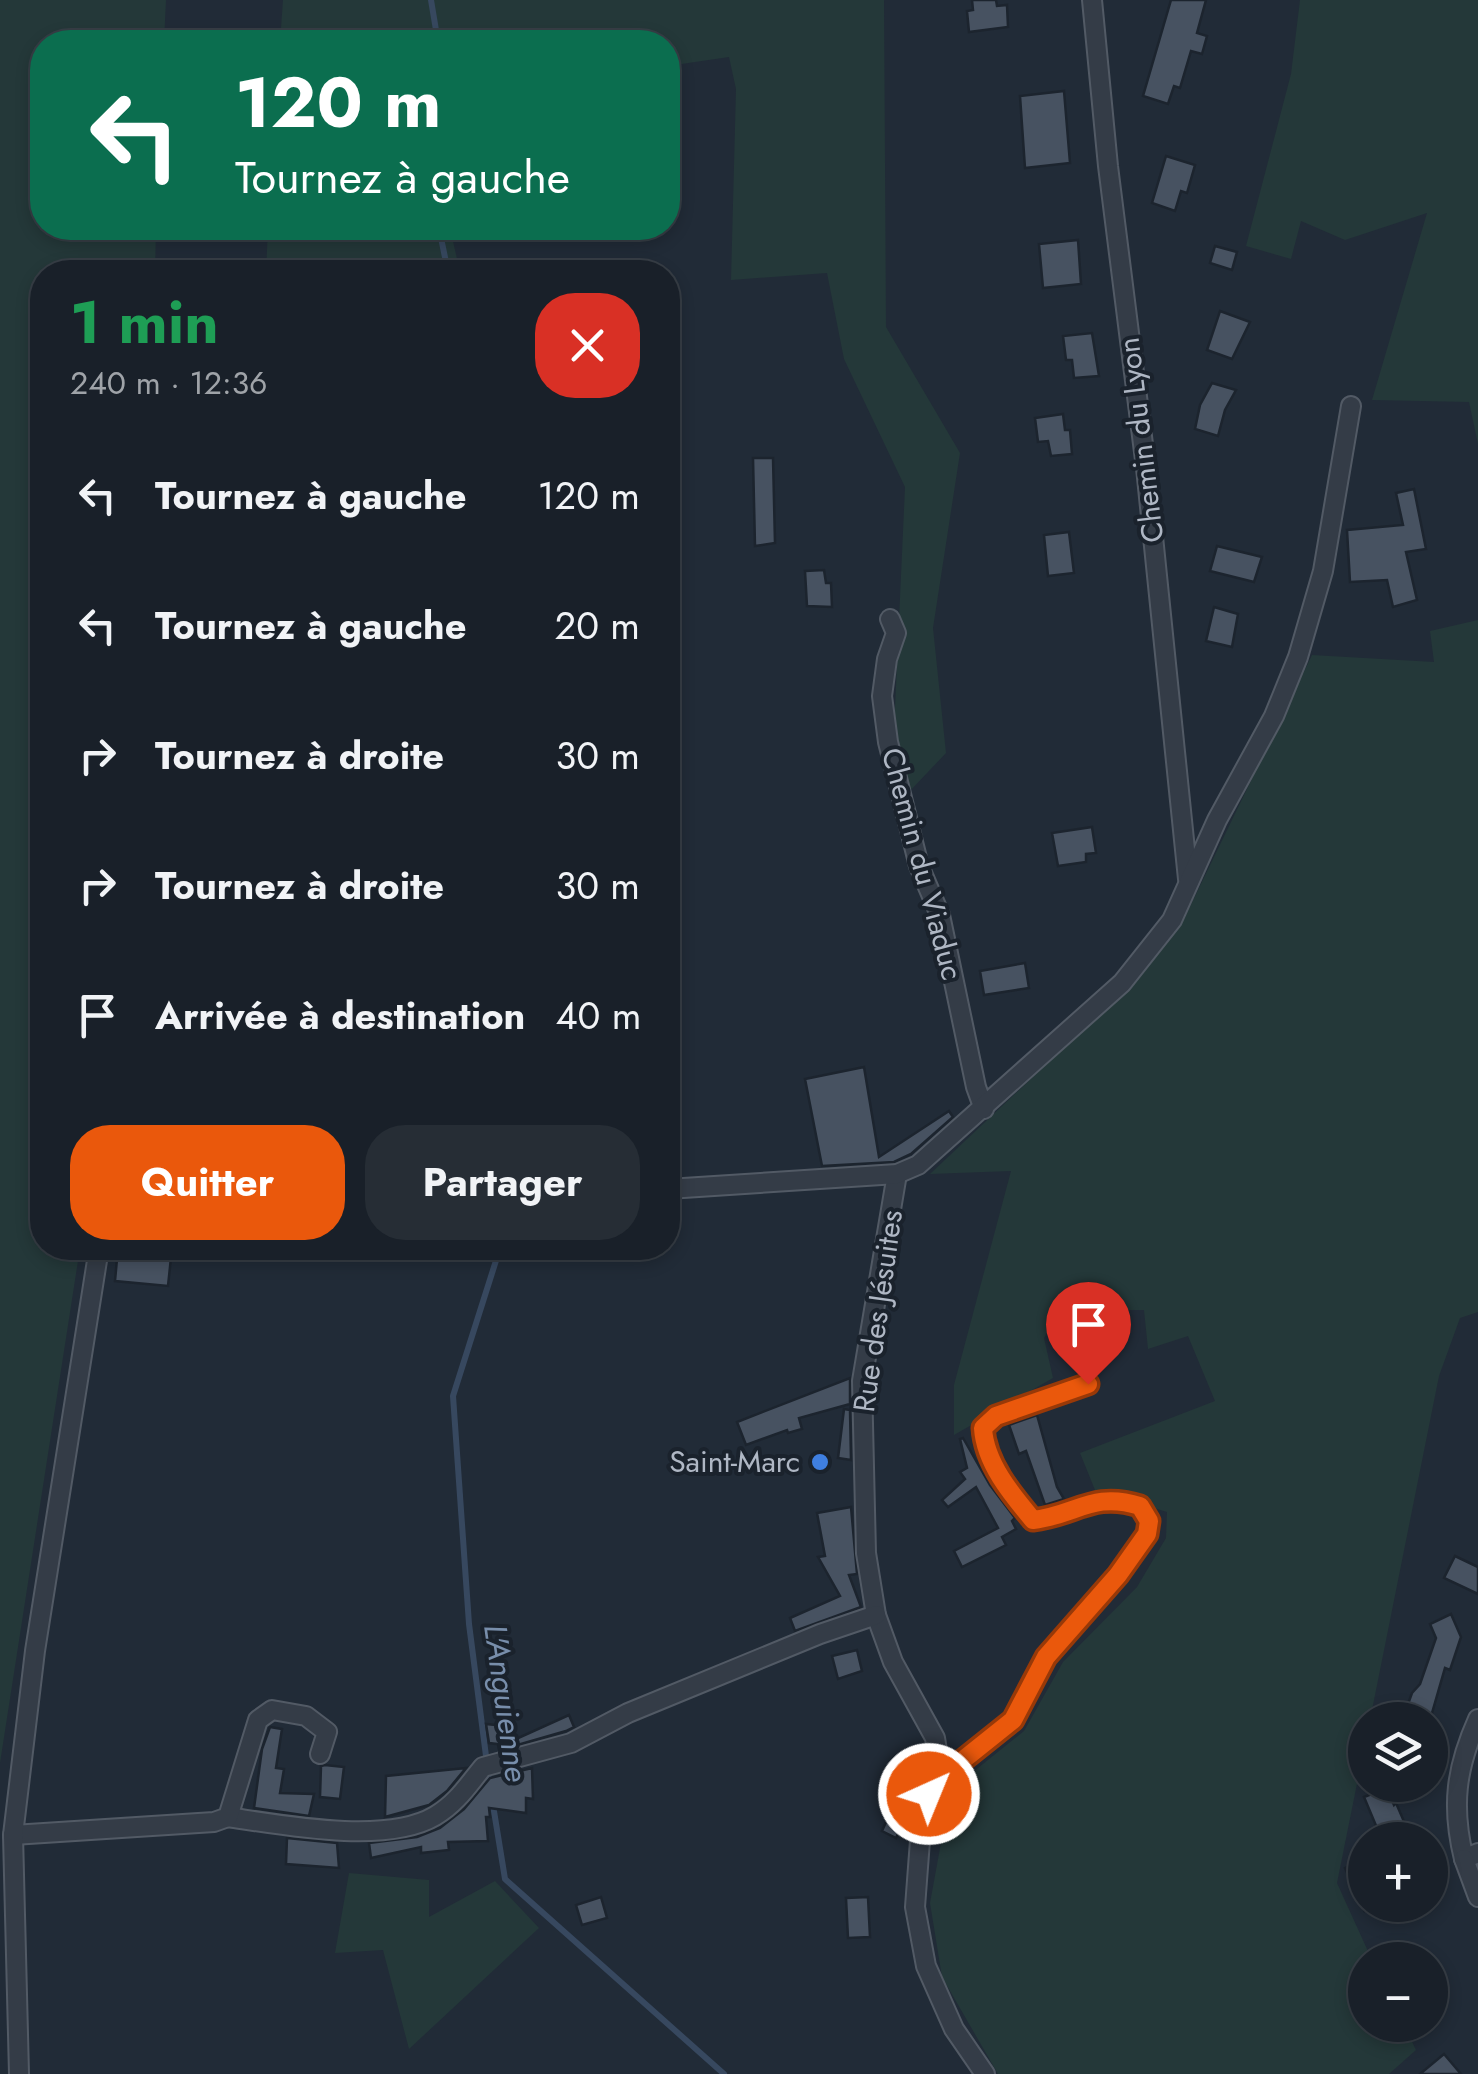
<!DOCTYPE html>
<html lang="fr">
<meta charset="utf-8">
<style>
:root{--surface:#192029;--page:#262d35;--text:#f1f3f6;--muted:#9fa3a8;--line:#373e46;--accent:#ea580c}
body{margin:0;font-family:Jost,sans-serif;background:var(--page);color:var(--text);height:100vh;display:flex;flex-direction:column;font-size:38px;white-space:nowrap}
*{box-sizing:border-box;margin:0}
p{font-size:32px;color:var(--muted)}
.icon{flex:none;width:55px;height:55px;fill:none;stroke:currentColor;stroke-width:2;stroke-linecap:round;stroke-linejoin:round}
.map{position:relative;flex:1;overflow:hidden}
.drawer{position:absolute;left:30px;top:260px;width:650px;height:1000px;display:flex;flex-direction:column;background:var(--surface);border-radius:40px;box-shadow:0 5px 15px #0003,0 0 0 2px var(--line)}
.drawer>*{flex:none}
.guide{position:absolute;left:30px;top:30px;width:650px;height:210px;border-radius:40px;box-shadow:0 5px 15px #0003,0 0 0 2px var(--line);background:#0b6e4f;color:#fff;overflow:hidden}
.buttons{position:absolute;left:1348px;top:1702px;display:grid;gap:20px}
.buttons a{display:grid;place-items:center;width:100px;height:100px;border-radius:50%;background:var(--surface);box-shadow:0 5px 15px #0003,0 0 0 2px var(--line);font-size:50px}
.pin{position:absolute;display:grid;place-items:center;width:85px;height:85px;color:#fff;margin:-102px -42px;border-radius:50% 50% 50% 0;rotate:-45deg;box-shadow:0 0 10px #0007}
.pin .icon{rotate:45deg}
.me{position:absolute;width:110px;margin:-55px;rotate:44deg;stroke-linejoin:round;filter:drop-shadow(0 0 8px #0008)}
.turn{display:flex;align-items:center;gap:35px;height:210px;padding:0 40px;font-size:45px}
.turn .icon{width:130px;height:130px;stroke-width:2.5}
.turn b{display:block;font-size:70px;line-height:85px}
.round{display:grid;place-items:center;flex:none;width:105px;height:105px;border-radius:40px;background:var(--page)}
.headline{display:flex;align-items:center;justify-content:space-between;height:170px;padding:0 40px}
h1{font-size:60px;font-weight:700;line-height:75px;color:#1e9e55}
.button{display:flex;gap:20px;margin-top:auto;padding:20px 40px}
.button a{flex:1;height:115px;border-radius:40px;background:var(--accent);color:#fff;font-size:40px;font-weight:700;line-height:115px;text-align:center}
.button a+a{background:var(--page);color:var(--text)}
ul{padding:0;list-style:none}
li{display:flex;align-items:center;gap:30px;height:130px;padding:0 40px}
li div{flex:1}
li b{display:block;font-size:38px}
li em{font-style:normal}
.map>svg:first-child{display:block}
</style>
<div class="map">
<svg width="1478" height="2074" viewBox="0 0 1478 2074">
<rect width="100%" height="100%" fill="#212b37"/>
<g fill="#243839">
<polygon points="0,0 166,0 164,42 42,42 42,228 156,228 155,272 42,272 42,1248 80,1248 0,1763"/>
<polygon points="283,0 884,0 886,327 960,453 933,628 946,753 909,792 894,731 905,487 844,359 827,273 731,280 736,89 729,57 668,66 668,42 280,42"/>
<polygon points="1300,0 1478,0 1478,444 1469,402 1372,400 1427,213 1345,240 1301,221 1291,259 1246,246 1291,74"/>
<polygon points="268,228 450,228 460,272 266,272"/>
<polygon points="1478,620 1478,1312 1460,1318 1439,1376 1370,1720 1365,1720 1365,1744 1337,1883 1372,1960 1365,1960 1365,2025 1404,2025 1416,2050 1389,2074 998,2074 942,1977 930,1903 949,1799 973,1772 1024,1731 1063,1662 1137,1587 1166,1538 1167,1512 1095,1490 1080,1453 1215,1401 1188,1336 1148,1349 1144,1310 1061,1310 1044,1338 1053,1378 954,1435 954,1385 1011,1171 930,1174 1139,977 1182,923 1312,655 1434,662 1430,631"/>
<polygon points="349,1873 429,1880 429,1917 495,1881 539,1928 409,2049 383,1950 335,1953"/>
</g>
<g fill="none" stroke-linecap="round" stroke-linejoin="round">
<g stroke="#37485f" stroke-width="6">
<polyline points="431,0 438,42"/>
<polyline points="439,228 448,272"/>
<polyline points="490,1787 469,1624 453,1396 500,1248"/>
<polyline points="493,1805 505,1879 724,2074"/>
</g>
</g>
<g fill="#475261" stroke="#1c242e" stroke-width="2.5">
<polygon points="972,0 996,0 997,6 1007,5 1008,27 969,32 967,11 973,10"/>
<polygon points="1171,0 1206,0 1197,33 1207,36 1202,54 1191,51 1180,88 1174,86 1168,104 1143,96"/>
<polygon points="1064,91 1070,163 1025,168 1020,96"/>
<polygon points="1166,156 1195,165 1187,193 1181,191 1175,211 1152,203"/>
<polygon points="1078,240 1081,284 1043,288 1039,244"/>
<polygon points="1215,246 1237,252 1232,270 1210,263"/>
<polygon points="1220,311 1250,322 1232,359 1207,350"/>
<polygon points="1092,333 1099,376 1074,378 1072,360 1066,360 1063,336"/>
<polygon points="1212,383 1236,390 1225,410 1218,436 1195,429 1200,405"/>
<polygon points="1063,414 1065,430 1070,430 1072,454 1051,456 1048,441 1038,442 1035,418"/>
<polygon points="753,458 773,458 775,543 755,546"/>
<polygon points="1414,489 1426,549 1406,552 1417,600 1393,607 1387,580 1350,582 1347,530 1403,525 1396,493"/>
<polygon points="1069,532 1074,573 1048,576 1044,535"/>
<polygon points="1217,546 1262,557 1254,582 1210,571"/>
<polygon points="824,570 826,583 831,583 832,607 807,606 805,571"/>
<polygon points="1214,607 1238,614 1232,647 1206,641"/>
<polygon points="1092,827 1096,853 1086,854 1086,862 1058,866 1052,833"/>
<polygon points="1025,963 1029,988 984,995 980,971"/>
<polygon points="864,1067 879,1157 949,1111 953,1117 911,1154 894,1162 822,1166 805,1079"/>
<polygon points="118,1248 172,1248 168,1286 115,1281"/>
<polygon points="1081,1328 1094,1347 1073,1362 1060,1343"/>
<polygon points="850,1378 850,1404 799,1418 802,1429 788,1433 787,1430 746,1445 737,1422"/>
<polygon points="844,1409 850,1410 851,1460 838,1458"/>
<polygon points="1037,1415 1057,1487 1064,1499 1045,1505 1026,1451 1019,1454 1009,1425"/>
<polygon points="963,1438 990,1485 1015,1518 1012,1521 1016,1529 1002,1537 1006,1545 962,1567 954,1551 998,1528 976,1487 948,1507 942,1500 965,1479 960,1472 967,1468 960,1439"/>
<polygon points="851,1507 857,1574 849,1575 861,1607 795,1631 790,1618 840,1596 818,1557 825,1556 817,1513"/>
<polygon points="1455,1556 1478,1567 1478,1594 1444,1578"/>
<polygon points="1451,1614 1461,1637 1450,1670 1445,1668 1430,1720 1405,1720 1404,1715 1412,1693 1420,1684 1436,1638 1430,1624"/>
<polygon points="857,1650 862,1671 838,1679 832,1656"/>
<polygon points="569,1715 574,1727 566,1731 514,1746 489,1743 486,1724 515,1727 514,1740"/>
<polygon points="270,1727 282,1729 276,1768 284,1769 280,1793 314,1794 309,1816 254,1808 262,1749"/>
<polygon points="325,1765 344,1767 340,1799 320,1797 321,1766"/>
<polygon points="466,1768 447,1791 429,1805 385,1817 386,1776"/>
<polygon points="532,1768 533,1799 526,1798 526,1813 489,1808 490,1817 486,1817 488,1841 448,1842 449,1850 421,1853 421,1847 371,1858 369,1843 417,1837 440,1828 464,1809 490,1778"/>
<polygon points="1387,1788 1394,1805 1396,1803 1412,1840 1382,1840 1364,1797"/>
<polygon points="894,1804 909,1811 896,1838 882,1831"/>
<polygon points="287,1838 337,1843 339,1868 286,1864"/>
<polygon points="1365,1859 1365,1912 1345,1868"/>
<polygon points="601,1897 607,1918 582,1925 576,1905"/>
<polygon points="868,1897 870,1937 848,1938 846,1898"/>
<polygon points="1444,2054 1461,2074 1420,2074"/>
</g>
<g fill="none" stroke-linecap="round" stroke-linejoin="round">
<defs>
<g id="street">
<polyline points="1092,0 1108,166 1146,468 1188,879"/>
<polyline points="890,619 896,633 887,659 882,696 888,742 919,866 940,915 976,1087 984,1109"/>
<polyline points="897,1174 862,1381 866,1553 876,1615 893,1662 935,1738 939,1762 922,1814 915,1907 926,1966 954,2029 985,2074"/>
<polyline points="668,1189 897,1174 918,1165 1122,983 1172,920 1217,820 1274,716 1298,657 1323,571 1351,406"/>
<path d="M1478 1719C1456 1768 1451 1806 1464 1859L1478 1853"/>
<path d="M935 1774 963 1760 1013 1720 1046 1657 1119 1575 1147 1534 1149 1521 1140 1506C1091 1491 1077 1515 1033 1520 1011 1495 985 1463 983 1428L996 1416 1088 1384"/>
<path d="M228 1817C282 1825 386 1845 435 1816 457 1803 468 1785 483 1767L571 1743 628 1713 820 1634 876 1615"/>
<polyline points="13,1835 214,1822 228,1817 258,1720 272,1710 306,1716 327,1732 320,1754"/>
<polyline points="1464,1859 1478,1897"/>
<polyline points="19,2074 13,1835 35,1651 99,1248"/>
</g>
</defs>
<use href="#street" stroke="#525a65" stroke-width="22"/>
<use href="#street" stroke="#343c47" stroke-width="18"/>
</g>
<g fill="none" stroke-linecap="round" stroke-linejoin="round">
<defs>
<path id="route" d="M929 1794 936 1774 963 1760 1013 1720 1046 1657 1118 1575 1147 1534 1149 1521 1140 1506C1092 1491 1077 1515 1033 1520 1012 1495 985 1463 983 1428L996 1416 1088 1384"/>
</defs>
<use href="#route" stroke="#983908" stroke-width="25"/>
<use href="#route" stroke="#ea580c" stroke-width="18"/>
</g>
<circle fill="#3f7fe0" stroke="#1a222c" stroke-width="4" cx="820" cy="1462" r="10"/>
<g text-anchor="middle" stroke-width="8" stroke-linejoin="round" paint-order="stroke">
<g font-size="30" fill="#afb7c4" stroke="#1a222c">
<text transform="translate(1141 440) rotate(-97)" y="10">Chemin du Lyon</text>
<text transform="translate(922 864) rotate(75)" y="10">Chemin du Viaduc</text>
<text transform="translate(878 1311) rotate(-82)" y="10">Rue des Jésuites</text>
</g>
<g font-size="30" fill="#afb7c4" stroke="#1a222c" text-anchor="end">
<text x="800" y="1472">Saint-Marc</text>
</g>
<g font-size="32" font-style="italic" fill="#788eab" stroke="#1a222c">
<text transform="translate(506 1703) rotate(82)" y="11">L'Anguienne</text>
</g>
</g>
</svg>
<div class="buttons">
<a><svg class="icon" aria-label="layers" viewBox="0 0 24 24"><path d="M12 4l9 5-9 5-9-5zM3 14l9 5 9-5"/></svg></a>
<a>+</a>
<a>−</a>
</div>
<div class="pin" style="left:1088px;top:1384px;background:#d93025"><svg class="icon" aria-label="arrive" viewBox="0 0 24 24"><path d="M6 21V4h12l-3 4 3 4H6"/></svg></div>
<svg class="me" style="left:929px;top:1794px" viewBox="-20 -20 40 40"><circle r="17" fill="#ea580c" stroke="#fff" stroke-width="3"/><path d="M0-11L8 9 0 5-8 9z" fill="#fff"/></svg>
<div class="guide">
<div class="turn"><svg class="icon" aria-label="left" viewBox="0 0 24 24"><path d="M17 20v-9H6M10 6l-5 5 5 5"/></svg><div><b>120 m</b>Tournez à gauche</div></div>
</div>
<section class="drawer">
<div class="headline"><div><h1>1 min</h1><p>240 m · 12:36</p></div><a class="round" style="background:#d93025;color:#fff"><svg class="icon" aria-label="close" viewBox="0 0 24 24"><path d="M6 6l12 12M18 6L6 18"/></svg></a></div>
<ul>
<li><svg class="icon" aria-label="left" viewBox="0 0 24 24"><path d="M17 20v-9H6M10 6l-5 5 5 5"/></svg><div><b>Tournez à gauche</b></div><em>120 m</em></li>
<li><svg class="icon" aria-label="left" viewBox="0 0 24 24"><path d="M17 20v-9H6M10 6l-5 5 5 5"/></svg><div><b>Tournez à gauche</b></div><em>20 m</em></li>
<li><svg class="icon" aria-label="right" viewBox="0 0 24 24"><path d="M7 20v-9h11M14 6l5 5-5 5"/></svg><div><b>Tournez à droite</b></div><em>30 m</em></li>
<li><svg class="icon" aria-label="right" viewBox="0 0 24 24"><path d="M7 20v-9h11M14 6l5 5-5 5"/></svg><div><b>Tournez à droite</b></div><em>30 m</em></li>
<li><svg class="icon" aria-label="arrive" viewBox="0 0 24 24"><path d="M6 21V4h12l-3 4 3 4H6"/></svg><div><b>Arrivée à destination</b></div><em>40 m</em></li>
</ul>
<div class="button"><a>Quitter</a><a>Partager</a></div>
</section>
</div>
